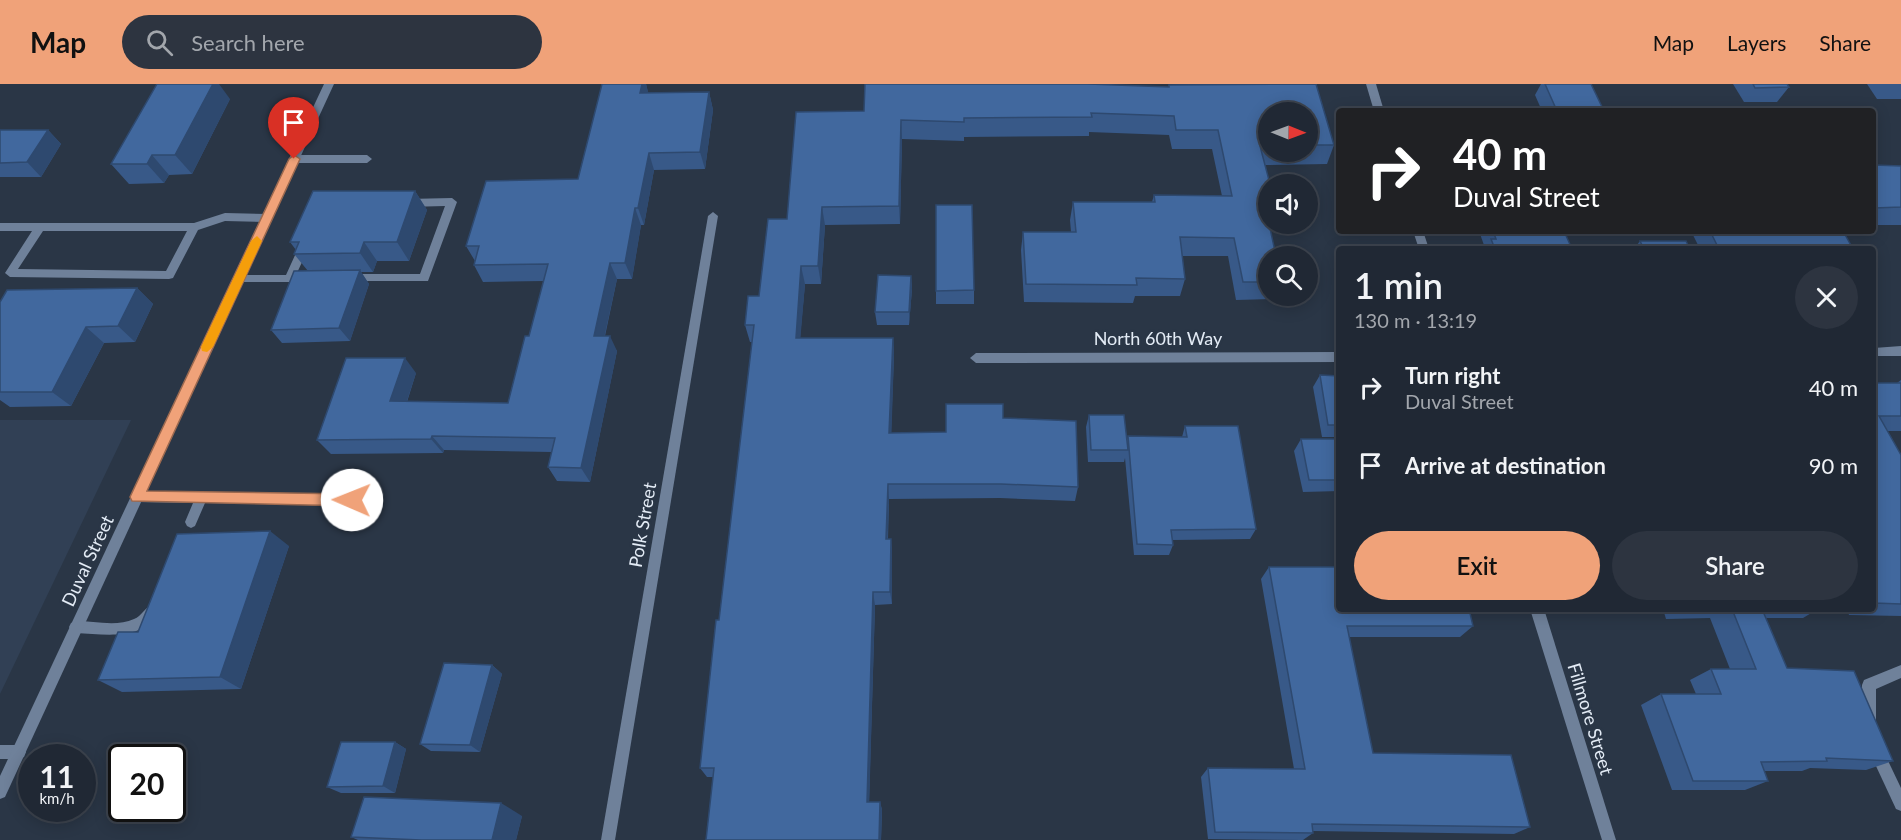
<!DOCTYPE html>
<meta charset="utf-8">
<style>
:root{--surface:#202834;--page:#2d3440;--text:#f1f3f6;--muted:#a2a6ac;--line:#3d444f;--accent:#f0a279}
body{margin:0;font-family:Lato,sans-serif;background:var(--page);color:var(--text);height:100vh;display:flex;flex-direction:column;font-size:22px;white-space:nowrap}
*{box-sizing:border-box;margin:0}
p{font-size:20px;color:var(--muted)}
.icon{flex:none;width:33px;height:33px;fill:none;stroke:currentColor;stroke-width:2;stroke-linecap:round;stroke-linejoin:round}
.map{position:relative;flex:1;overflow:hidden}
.panel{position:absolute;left:1336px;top:162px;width:540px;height:366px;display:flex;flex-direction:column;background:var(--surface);border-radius:6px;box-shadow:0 3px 15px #0003,0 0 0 2px var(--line)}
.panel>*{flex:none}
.banner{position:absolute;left:1336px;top:24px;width:540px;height:126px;border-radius:6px;box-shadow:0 3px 15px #0003,0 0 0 2px var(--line);background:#202124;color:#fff;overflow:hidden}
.needle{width:39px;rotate:91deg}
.tools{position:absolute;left:1258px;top:18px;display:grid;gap:12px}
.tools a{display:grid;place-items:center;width:60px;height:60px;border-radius:50%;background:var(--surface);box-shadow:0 3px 15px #0003,0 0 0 2px var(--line);font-size:30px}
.speed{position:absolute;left:18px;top:660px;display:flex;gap:12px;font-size:30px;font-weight:700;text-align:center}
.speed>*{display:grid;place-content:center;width:78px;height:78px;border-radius:50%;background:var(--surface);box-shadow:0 3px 15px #0003,0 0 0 2px var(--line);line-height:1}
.speed small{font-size:15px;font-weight:400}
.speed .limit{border:3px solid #111;border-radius:9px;background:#fff;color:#111}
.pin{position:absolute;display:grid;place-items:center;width:51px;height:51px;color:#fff;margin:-62px -26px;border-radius:50% 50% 50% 0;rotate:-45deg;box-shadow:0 0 6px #0007}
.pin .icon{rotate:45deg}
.me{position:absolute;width:66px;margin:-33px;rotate:271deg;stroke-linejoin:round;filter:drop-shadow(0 0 4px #0008)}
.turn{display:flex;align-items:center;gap:21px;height:126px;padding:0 18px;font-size:27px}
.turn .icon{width:78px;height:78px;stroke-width:2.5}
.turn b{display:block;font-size:42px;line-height:51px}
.round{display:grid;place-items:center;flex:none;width:63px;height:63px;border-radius:32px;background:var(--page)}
.summary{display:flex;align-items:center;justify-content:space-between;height:102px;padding:0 18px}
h1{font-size:36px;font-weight:600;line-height:45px}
.action{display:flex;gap:12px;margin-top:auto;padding:12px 18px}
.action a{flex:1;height:69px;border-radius:36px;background:var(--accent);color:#111;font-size:24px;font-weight:600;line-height:69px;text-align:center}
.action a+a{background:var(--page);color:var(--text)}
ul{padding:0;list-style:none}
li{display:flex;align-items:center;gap:18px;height:78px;padding:0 18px}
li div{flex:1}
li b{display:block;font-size:22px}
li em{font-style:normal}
header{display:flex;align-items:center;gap:36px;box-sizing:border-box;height:84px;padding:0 30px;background:var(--accent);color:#111}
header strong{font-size:28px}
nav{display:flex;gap:33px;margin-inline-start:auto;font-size:21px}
.search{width:420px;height:54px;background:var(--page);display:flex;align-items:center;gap:15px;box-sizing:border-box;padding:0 21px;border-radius:33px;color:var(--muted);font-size:22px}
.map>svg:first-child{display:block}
</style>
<header>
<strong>Map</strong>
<div class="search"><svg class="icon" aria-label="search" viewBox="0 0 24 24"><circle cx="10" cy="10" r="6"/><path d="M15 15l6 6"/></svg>Search here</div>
<nav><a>Map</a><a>Layers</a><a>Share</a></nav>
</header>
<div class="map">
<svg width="1901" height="756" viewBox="0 0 1901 756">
<rect width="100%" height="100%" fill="#2a3646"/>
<polygon fill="#314055" points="0,336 131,336 0,610"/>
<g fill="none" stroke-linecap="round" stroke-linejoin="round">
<g fill="#6f819a" fill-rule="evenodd">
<polygon points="294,71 367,71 372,75 367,79 294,79 289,75"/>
<polygon points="452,114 457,118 428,197 347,197 346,194 347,191 351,190 420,190 445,122 407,123 402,119 407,115"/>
<path d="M225 129 267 130 272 134 267 138 225 137 198 146 173 194 169 195 10 193 5 189 32 147H0V139H194ZM43 147H187L166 187 18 185Z"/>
<polygon points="305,157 310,161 296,191 310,192 311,195 310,198 235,198 234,195 235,192 239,191 286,191 301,158"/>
<polygon points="137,408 352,411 356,412 358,416 356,420 352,421 205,419 195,442 191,444 187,442 185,438 193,419 137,418 133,417 131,413 133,409"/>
<path d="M152 521 157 523 159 527C144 558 104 550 76 549L71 547 69 543 71 539 76 537C94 537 117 543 134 535 142 532 144 524 152 521Z"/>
<polygon points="1901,581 1901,594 1876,605 1876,639 1874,644 1869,646 1864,644 1862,639 1862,601 1864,596"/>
<polygon points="1876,660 1881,662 1901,704 1901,727 1896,725 1869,667 1871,662"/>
<polygon points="0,661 19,661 24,663 26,668 24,673 19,675 0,675"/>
</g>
<g fill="#6f819a" fill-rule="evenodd">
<polygon points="324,0 334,0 5,713 0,715 0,692"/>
<polygon points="1366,0 1376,0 1384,27 1374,27"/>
<polygon points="713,128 718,132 615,756 601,756 708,132"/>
<polygon points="1413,147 1423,147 1429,165 1419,165"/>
<polygon points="1901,262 1901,272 1874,272 1874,264"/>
<polygon points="1340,268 1340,278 976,279 970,274 976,269"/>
<polygon points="1530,525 1544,525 1616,756 1602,756"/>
</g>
</g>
<g fill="#385988" fill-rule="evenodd">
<polygon points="602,0 646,0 648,9 709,8 713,26 705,85 654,86 644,141 641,141 632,195 617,195 605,252 617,267 590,398 557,397 548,383 552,368 444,366 443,369 331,370 317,356 416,289 407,318 508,319 529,252 544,197 483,198 474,181 475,177 466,162 578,95"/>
<path d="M865 0H1088L1168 3 1169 1 1316 0 1334 61 1327 80 1265 81 1270 100 1269 122 1266 129 1276 172H1269V212H1276L1274 215 1236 216 1228 172H1182L1185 195 1180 212H1135L1133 219 1024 218 1021 166 1023 148H1071L1070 136 1073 118H1152L1154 111 1222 112 1212 65H1172L1169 51 1089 48V52L964 53V57L902 55 900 140 825 141 821 200H805L800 254H893L894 271 891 349 946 348V320H1003V334L1076 337 1078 403 1075 417 1000 414 889 415 888 455H891L892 469V520L875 521 869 718H880L882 726 881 756H706L713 693H707L700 684 716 536H719L752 258H750L745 241 748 212H759L768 135H787L796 28 864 27ZM1269 28H1308V68H1269Z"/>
<polygon points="1541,0 1591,0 1604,27 1542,27 1535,11"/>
<polygon points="1733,0 1787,0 1789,3 1777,18 1744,18"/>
<polygon points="1867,0 1901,0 1901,15 1877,15"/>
<polygon points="230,15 192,90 169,91 164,99 129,100 111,80"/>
<polygon points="0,46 48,46 61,60 41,93 0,93"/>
<polygon points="1874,81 1901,82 1901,141 1874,141"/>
<polygon points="415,107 427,126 409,177 377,177 373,188 361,188 369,200 350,257 282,259 271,246 308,187 294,170 296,166 290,158"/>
<polygon points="936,121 974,206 974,220 936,220"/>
<polygon points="1479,147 1564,147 1572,165 1484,165 1485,164"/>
<polygon points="1691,147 1843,147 1853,165 1700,165"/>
<polygon points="1640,157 1690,165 1634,165"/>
<polygon points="911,192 912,205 909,241 877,241 875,228"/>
<polygon points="137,204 153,220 135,258 104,259 71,322 10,323 0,316 0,218"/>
<polygon points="1320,291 1340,292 1340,353 1322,353 1313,303"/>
<polygon points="1901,296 1901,347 1887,347 1901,371 1901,532 1849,531 1847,525 1874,525 1874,299 1897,299"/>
<polygon points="1089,331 1127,356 1128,352 1182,353 1185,342 1256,445 1250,455 1173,456 1173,461 1169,471 1134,471 1125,374 1124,378 1088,378 1086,343"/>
<polygon points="1301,355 1340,355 1340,407 1303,408 1294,367"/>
<polygon points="289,462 241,605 122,608 98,596 138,548"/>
<polygon points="1269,483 1473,542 1460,553 1349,553 1373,669 1530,743 1514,750 1313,747 1313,749 1303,756 1208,755 1201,693 1208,684 1294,685 1261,495"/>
<polygon points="1663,525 1818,525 1803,534 1766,534 1787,584 1893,677 1866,686 1810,684 1802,687 1764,687 1768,697 1745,706 1672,706 1641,621 1661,610 1696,610 1690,596 1711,585 1730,585 1710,534 1666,535"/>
<polygon points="492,581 502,590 480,668 431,667 420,660"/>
<polygon points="395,658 406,665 395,709 341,709 327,703"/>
<polygon points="522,732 516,756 358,756 351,753"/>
</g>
<g fill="#2e496f">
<polygon points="213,0 219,0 230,15 192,90 175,71"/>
<polygon points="642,0 646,0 649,11 640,9"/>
<polygon points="709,8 713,26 705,85 700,68"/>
<polygon points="901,36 902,55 900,140 899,122"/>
<polygon points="48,46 61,60 41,93 27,78"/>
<polygon points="649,69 654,86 644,141 638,124"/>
<polygon points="152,71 169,91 164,99 147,80"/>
<polygon points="415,107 427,126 409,177 397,158"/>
<polygon points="822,123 825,141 821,200 818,182"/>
<polygon points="635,124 641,141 632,195 625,179"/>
<polygon points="364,158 377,177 373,188 360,169"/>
<polygon points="610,179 617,195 601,268 594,252"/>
<polygon points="801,182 805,200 799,271 796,254"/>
<polygon points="360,186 369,200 350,257 339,244"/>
<polygon points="911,192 912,205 909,241 909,228"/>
<polygon points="137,204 153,220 135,258 118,242"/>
<polygon points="86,243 104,259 71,322 52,308"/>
<polygon points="610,252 617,267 590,398 581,384"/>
<polygon points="893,254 894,271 891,364 889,349"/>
<polygon points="405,274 416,289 402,332 390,317"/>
<polygon points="432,352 444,366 443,369 431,355"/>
<polygon points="888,400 889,415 887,469 886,455"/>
<polygon points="270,447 289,462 241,605 220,593"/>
<polygon points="891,455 892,469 892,520 890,508"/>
<polygon points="873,508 875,521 869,727 867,718"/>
<polygon points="492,581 502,590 480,668 470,661"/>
<polygon points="395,658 406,665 395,709 383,702"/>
<polygon points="880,718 882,726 881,756 879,756"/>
<polygon points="501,719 522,732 516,756 492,756"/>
</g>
<g fill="#41689e" stroke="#2e496f" stroke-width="1.5">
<polygon points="157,0 213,0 175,71 152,71 147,80 111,80"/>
<polygon points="602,0 642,0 640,9 709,8 700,68 649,69 638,124 635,124 625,179 610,179 594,252 610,252 581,384 548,383 555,354 432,352 431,355 317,356 346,274 405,274 390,317 508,319 525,252 529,252 548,180 474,181 479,162 466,162 486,97 578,95"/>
<polygon points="865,0 1088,0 1169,3 1169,1 1316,0 1334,61 1308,61 1308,28 1269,28 1269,62 1260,62 1270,100 1269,112 1263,112 1276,172 1269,172 1269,198 1243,198 1234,154 1180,153 1185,195 1136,194 1137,201 1026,200 1023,148 1076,148 1073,118 1155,118 1154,111 1232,112 1218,46 1176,46 1174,32 1091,29 1092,33 964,34 964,38 901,36 899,122 822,123 818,182 801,182 796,254 893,254 889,349 946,348 946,320 1003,320 1003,334 1076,337 1078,403 1001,400 888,400 886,455 891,455 890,508 873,508 867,718 880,718 879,756 706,756 714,684 700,684 716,536 719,536 754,241 745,241 748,212 759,212 768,135 787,135 796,28 864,27"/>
<polygon points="1545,0 1591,0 1604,27 1557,27"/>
<polygon points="1753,0 1787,0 1789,3 1755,4"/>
<polygon points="1662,26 1662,27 1612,27"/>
<polygon points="0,46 48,46 27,78 0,79"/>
<polygon points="1874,81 1901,82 1901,123 1874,124"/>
<polygon points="313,107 415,107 397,158 364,158 360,169 294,170 299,158 290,158"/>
<polygon points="936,121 972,121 974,206 936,207"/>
<polygon points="1493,147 1564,147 1572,165 1495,165 1491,155 1496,155"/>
<polygon points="1710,147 1843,147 1853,165 1719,165"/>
<polygon points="1640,157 1686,157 1690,165 1644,165"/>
<polygon points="360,186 339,244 271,246 294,187"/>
<polygon points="878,191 911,192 909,228 875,228"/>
<polygon points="137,204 118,242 86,243 52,308 0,308 0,218 7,206"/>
<polygon points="1320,291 1340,292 1340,341 1328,341"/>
<polygon points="1874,299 1901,299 1901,332 1879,332 1901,371 1901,520 1874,519"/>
<polygon points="1089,331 1124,331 1128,366 1091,366"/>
<polygon points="1185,342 1238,342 1256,445 1171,446 1173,461 1137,460 1128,352 1187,353"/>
<polygon points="1301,355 1340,355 1340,396 1309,396"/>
<polygon points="270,447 220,593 98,596 118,548 138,548 177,450"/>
<polygon points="1269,483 1340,483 1340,525 1469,525 1473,542 1347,542 1373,669 1511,671 1530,743 1312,740 1313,749 1215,748 1208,684 1305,685"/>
<polygon points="1732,525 1762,525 1787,584 1854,587 1893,677 1826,674 1827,677 1761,678 1768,697 1693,697 1661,610 1721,610 1711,585 1756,585"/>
<polygon points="444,579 492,581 470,661 420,660"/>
<polygon points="341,658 395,658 383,702 327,703"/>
<polygon points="364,713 501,719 492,756 421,756 351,753"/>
</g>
<polygon fill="#f0a279" stroke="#9c694f" stroke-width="1.5" points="294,71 300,75 147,407 352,410 357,412 359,416 357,420 352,422 132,417 130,413 289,75"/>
<polygon fill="#f59e0b" points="257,152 262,157 213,263 207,268 202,267 201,263 251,157"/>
<g text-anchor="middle" stroke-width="5" stroke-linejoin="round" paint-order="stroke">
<g font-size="18" fill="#e3ebf5" stroke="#2a3646">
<text x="1158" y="261">North 60th Way</text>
<text transform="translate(643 441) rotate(-80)" y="6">Polk Street</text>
<text transform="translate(88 477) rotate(-65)" y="6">Duval Street</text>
<text transform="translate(1590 635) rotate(73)" y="6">Fillmore Street</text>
</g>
</g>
</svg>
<div class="tools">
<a><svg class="needle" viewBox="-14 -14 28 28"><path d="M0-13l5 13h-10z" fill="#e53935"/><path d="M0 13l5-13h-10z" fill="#a2a6ac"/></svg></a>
<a><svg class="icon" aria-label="sound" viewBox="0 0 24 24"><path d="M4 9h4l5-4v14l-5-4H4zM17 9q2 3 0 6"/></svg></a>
<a><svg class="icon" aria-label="search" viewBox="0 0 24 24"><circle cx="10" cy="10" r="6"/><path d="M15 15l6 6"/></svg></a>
</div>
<div class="speed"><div>11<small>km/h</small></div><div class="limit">20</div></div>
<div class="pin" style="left:294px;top:75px;background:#d93025"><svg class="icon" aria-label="arrive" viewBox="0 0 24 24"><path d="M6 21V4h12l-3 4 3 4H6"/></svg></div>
<svg class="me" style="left:352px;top:416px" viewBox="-20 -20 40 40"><circle r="19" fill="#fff"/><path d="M0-13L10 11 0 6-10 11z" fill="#f0a279"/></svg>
<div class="banner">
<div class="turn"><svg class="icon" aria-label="right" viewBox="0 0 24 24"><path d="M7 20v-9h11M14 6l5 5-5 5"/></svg><div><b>40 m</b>Duval Street</div></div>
</div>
<section class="panel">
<div class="summary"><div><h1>1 min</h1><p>130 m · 13:19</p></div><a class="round"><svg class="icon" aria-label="close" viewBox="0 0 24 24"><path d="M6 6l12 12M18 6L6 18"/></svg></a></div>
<ul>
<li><svg class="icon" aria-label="right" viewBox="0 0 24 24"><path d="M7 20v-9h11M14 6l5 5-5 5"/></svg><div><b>Turn right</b><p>Duval Street</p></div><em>40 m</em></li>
<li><svg class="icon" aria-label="arrive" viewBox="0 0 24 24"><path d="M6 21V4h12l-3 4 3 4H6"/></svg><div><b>Arrive at destination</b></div><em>90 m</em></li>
</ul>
<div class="action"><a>Exit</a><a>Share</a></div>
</section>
</div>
